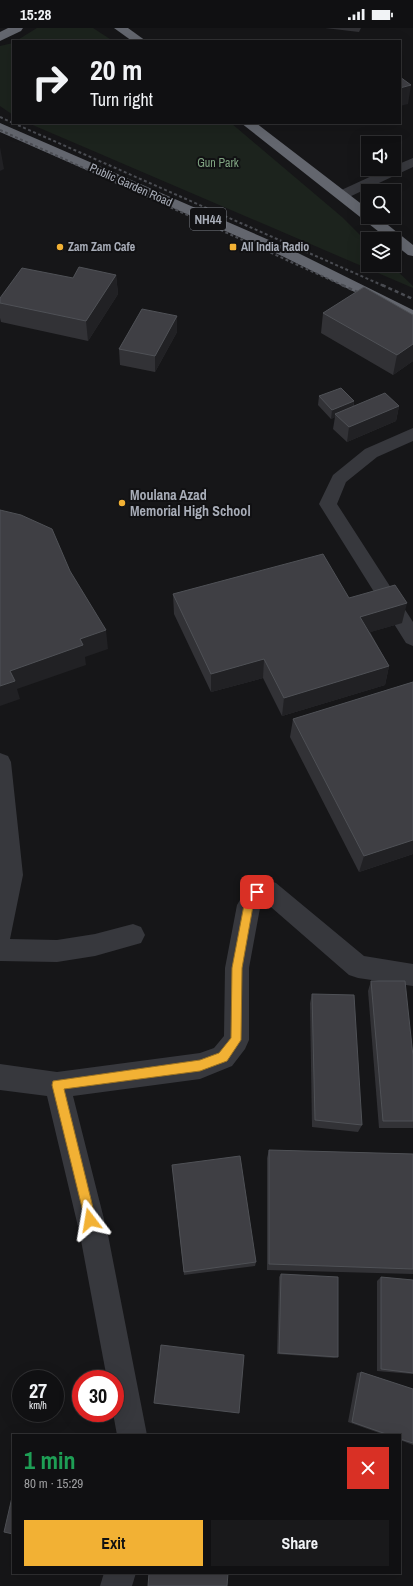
<!DOCTYPE html>
<meta charset="utf-8">
<style>
:root{--surface:#101012;--page:#19191b;--text:#f1f3f6;--muted:#9c9d9f;--line:#303032;--accent:#f2b134}
body{margin:0;font-family:"Archivo Narrow",sans-serif;background:var(--page);color:var(--text);height:100vh;display:flex;flex-direction:column;font-size:15px;white-space:nowrap}
*{box-sizing:border-box;margin:0}
p{font-size:13px;color:var(--muted)}
.icon{flex:none;width:22px;height:22px;fill:none;stroke:currentColor;stroke-width:2;stroke-linecap:round;stroke-linejoin:round}
.map{position:relative;flex:1;overflow:hidden}
.details{position:absolute;left:12px;top:1406px;width:389px;height:140px;display:flex;flex-direction:column;background:var(--surface);border-radius:0px;box-shadow:0 4px 16px #0002,0 0 0 1px var(--line)}
.details>*{flex:none}
.hud{position:absolute;left:12px;top:12px;width:389px;height:84px;border-radius:0px;box-shadow:0 4px 16px #0002,0 0 0 1px var(--line);background:#101012;color:var(--text);overflow:hidden}
.fabs{position:absolute;left:361px;top:108px;display:grid;gap:8px}
.fabs a{display:grid;place-items:center;width:40px;height:40px;border-radius:0px;background:var(--surface);box-shadow:0 4px 16px #0002,0 0 0 1px var(--line);font-size:20px}
.speed{position:absolute;left:12px;top:1342px;display:flex;gap:8px;font-size:20px;font-weight:700;text-align:center}
.speed>*{display:grid;place-content:center;width:52px;height:52px;border-radius:50%;background:var(--surface);box-shadow:0 4px 16px #0002,0 0 0 1px var(--line);line-height:1}
.speed small{font-size:10px;font-weight:400}
.speed .limit{border:6px solid #d22;background:#fff;color:#111}
.pin{position:absolute;display:grid;place-items:center;width:34px;height:34px;color:#fff;margin:-17px;border-radius:8px;box-shadow:0 2px 6px #0006}
.me{position:absolute;width:44px;margin:-22px;rotate:346deg;stroke-linejoin:round;filter:drop-shadow(0 0 3px #0008)}
.turn{display:flex;align-items:center;gap:14px;height:84px;padding:0 12px;font-size:18px}
.turn .icon{width:52px;height:52px;stroke-width:2.5}
.turn b{display:block;font-size:28px;line-height:34px}
.round{display:grid;place-items:center;flex:none;width:42px;height:42px;border-radius:0px;background:var(--page)}
.head{display:flex;align-items:center;justify-content:space-between;height:68px;padding:0 12px}
h1{font-size:24px;font-weight:700;line-height:30px;color:#1e9e55}
.button{display:flex;gap:8px;margin-top:auto;padding:8px 12px}
.button a{flex:1;height:46px;border-radius:0px;background:var(--accent);color:#111;font-size:16px;font-weight:700;line-height:46px;text-align:center}
.button a+a{background:var(--page);color:var(--text)}
.status{display:flex;justify-content:space-between;align-items:center;height:28px;padding:0 20px;background:var(--surface);direction:ltr}
.status svg{height:11px;fill:currentColor}
.map>svg:first-child{display:block}
</style>
<div class="status"><b>15:28</b><svg viewBox="0 0 49 12"><path d="M0 12V9h3v3zM5 12V6h3v6zM10 12V3h3v9zM15 12V0h3v12zM26 1h20v11H26zM47 4h2v5h-2z"/></svg></div>
<div class="map">
<svg width="413" height="1558" viewBox="0 0 413 1558">
<rect width="100%" height="100%" fill="#161618"/>
<g fill="#1c231d">
<polygon points="37,0 93,0 113,13 16,13"/>
<polygon points="13,15 13,87 0,78 0,18"/>
<polygon points="28,95 231,95 342,189 368,215 368,237 391,237 413,258 413,260"/>
</g>
<g fill="none" stroke-linecap="round" stroke-linejoin="round">
<g fill="#37383d" fill-rule="evenodd">
<polygon points="413,130 413,139 347,170 342,171 337,170 335,167 337,164 387,141 394,141 394,138"/>
<polygon points="413,400 413,413 377,429 346,454 337,476 413,594 413,618 406,615 319,476 333,447 365,421"/>
<polygon points="0,725 8,728 11,734 23,847 10,911 57,912 95,906 133,896 141,899 145,907 141,915 95,928 57,934 0,933"/>
<polygon points="268,852 276,855 364,928 413,936 413,958 358,950 349,947 264,873 260,880 249,940 249,1012 245,1021 232,1038 200,1051 73,1068 108,1207 147,1407 117,1407 113,1385 115,1385 115,1351 107,1351 80,1207 47,1068 0,1062 0,1036 57,1044 200,1025 214,1020 224,1008 225,940 237,877 249,857"/>
<polygon points="104,1545 136,1545 132,1558 100,1558"/>
</g>
<g fill="#63666e" fill-rule="evenodd">
<polygon points="8,0 23,0 21,3 0,13 0,4"/>
<polygon points="114,0 128,0 146,13 132,13"/>
<polygon points="0,95 292,222 413,282 413,293 282,228 0,104"/>
<polygon points="241,95 256,95 368,181 368,189 378,189 413,217 413,228 408,227 394,216 394,211 388,211"/>
</g>
<g stroke="#4a4c52" stroke-width="2" stroke-dasharray="3 2.5" stroke-linecap="butt">
<polyline points="0,89 13,95"/>
<polyline points="13,95 384,258"/>
<polyline points="0,102 344,258"/>
</g>
<g stroke="#4a4c52" stroke-width="2.5" stroke-dasharray="4 3" stroke-linecap="butt">
<polyline points="342,257 366,268"/>
<polyline points="382,257 413,271"/>
</g>
</g>
<g fill="#323236">
<polygon points="325,0 361,0 359,4"/>
<polygon points="116,247 118,266 88,313 1,294 0,290 0,270 73,250"/>
<polygon points="323,285 413,287 413,333 393,347 321,305"/>
<polygon points="177,288 177,304 155,344 120,337 119,321"/>
<polygon points="319,368 354,373 354,378 399,378 396,393 347,414 333,401 335,389 331,391 318,377"/>
<polygon points="173,566 349,570 402,595 370,604 389,638 385,657 282,688 263,650 211,664 174,586"/>
<polygon points="413,654 413,826 359,844 290,709 293,691"/>
<polygon points="371,953 413,1028 413,1100 379,1100 368,963"/>
<polygon points="312,966 362,1097 358,1104 312,1099 310,975"/>
<polygon points="269,1122 413,1126 413,1246 267,1242 267,1130"/>
<polygon points="172,1137 256,1234 255,1238 184,1247"/>
<polygon points="281,1246 338,1329 334,1330 277,1326 279,1249"/>
<polygon points="381,1249 413,1252 413,1346 377,1343 377,1253"/>
<polygon points="361,1344 413,1361 413,1417 400,1412 400,1407 385,1407 348,1394 357,1345"/>
</g>
<g fill="#212124">
<polygon points="411,57 408,76 400,78 400,60"/>
<polygon points="0,119 4,141 0,143"/>
<polygon points="116,247 118,266 88,313 86,293"/>
<polygon points="177,288 177,304 155,344 155,328"/>
<polygon points="413,316 413,333 393,347 397,327"/>
<polygon points="354,373 353,382 335,386 335,389 331,391 332,382"/>
<polygon points="399,378 396,393 347,414 349,399"/>
<polygon points="407,575 402,595 357,608 360,589"/>
<polygon points="106,602 108,621 85,629 86,637 17,661 20,671 0,678 0,658 10,643 80,611"/>
<polygon points="264,631 263,650 211,664 211,646"/>
<polygon points="389,638 385,657 282,688 284,670"/>
<polygon points="413,812 413,826 359,844 364,828"/>
</g>
<g fill="#3f3f44" stroke="#4f5156">
<polygon points="400,49 411,57 400,60"/>
<polygon points="79,239 116,247 86,293 0,275 0,270 22,240 73,250"/>
<polygon points="364,259 413,287 413,316 397,327 323,285"/>
<polygon points="142,281 177,288 155,328 119,321"/>
<polygon points="341,360 354,373 332,382 319,368"/>
<polygon points="385,365 399,378 349,399 335,386"/>
<polygon points="0,482 21,487 52,501 70,543 106,602 80,611 83,617 10,643 15,653 0,658"/>
<polygon points="323,526 349,570 395,557 407,575 360,589 389,638 284,670 264,631 211,646 173,566"/>
<polygon points="413,654 413,812 364,828 293,691"/>
<polygon points="371,953 405,953 413,1028 413,1093 383,1093"/>
<polygon points="312,966 354,967 362,1097 315,1092"/>
<polygon points="269,1122 413,1126 413,1241 269,1236"/>
<polygon points="240,1128 256,1234 184,1244 172,1137"/>
<polygon points="281,1246 338,1249 338,1329 279,1325"/>
<polygon points="381,1249 413,1252 413,1345 381,1341"/>
<polygon points="161,1317 244,1327 239,1385 154,1375"/>
<polygon points="361,1344 413,1361 413,1415 400,1411 400,1407 389,1407 352,1394"/>
<polygon points="13,1465 13,1506 4,1504"/>
<polygon points="149,1545 228,1545 227,1558 148,1558"/>
</g>
<polygon fill="#f2b134" stroke="#9d7322" points="257,860 261,861 262,864 253,878 242,940 241,1012 227,1033 200,1043 64,1061 96,1192 94,1196 90,1197 86,1196 52,1057 53,1053 200,1032 219,1025 231,1010 232,940 244,877 254,861"/>
<g fill="#f2b134" stroke="#111113" stroke-width="1.5">
<circle cx="60" cy="219" r="4"/>
<rect x="229" y="215" width="8" height="8" rx="2"/>
<circle cx="122" cy="475" r="4"/>
</g>
<g text-anchor="middle" stroke-width="4" stroke-linejoin="round" paint-order="stroke">
<g font-size="12" fill="#7fa381" stroke="#111113">
<text x="218" y="139">Gun Park</text>
</g>
<g font-size="12" fill="#a8adb8" stroke="#111113">
<text transform="translate(131 157) rotate(24)" y="4">Public Garden Road</text>
</g>
<g font-size="12" font-weight="bold" fill="#a8adb8" stroke="#111113" text-anchor="start">
<text x="68" y="223">Zam Zam Cafe</text>
<text x="241" y="223">All India Radio</text>
</g>
<rect fill="#111113" stroke="#7b7e86" stroke-width="1" x="190" y="180" width="36" height="22" rx="3"/>
<g font-size="13" font-weight="bold" fill="#a8adb8">
<text x="208" y="196">NH44</text>
</g>
<g font-size="14" font-weight="bold" fill="#a8adb8" stroke="#111113" text-anchor="start">
<text x="130" y="472">Moulana Azad<tspan x="130" dy="16">Memorial High School</tspan></text>
</g>
</g>
</svg>
<div class="fabs">
<a><svg class="icon" aria-label="sound" viewBox="0 0 24 24"><path d="M4 9h4l5-4v14l-5-4H4zM17 9q2 3 0 6"/></svg></a>
<a><svg class="icon" aria-label="search" viewBox="0 0 24 24"><circle cx="10" cy="10" r="6"/><path d="M15 15l6 6"/></svg></a>
<a><svg class="icon" aria-label="layers" viewBox="0 0 24 24"><path d="M12 4l9 5-9 5-9-5zM3 14l9 5 9-5"/></svg></a>
</div>
<div class="speed"><div>27<small>km/h</small></div><div class="limit">30</div></div>
<div class="pin" style="left:257px;top:864px;background:#d93025"><svg class="icon" aria-label="arrive" viewBox="0 0 24 24"><path d="M6 21V4h12l-3 4 3 4H6"/></svg></div>
<svg class="me" style="left:90px;top:1192px" viewBox="-20 -20 40 40"><path d="M0-17L14 15 0 8-14 15z" fill="#f2b134" stroke="#fff" stroke-width="4"/></svg>
<div class="hud">
<div class="turn"><svg class="icon" aria-label="right" viewBox="0 0 24 24"><path d="M7 20v-9h11M14 6l5 5-5 5"/></svg><div><b>20 m</b>Turn right</div></div>
</div>
<section class="details">
<div class="head"><div><h1>1 min</h1><p>80 m · 15:29</p></div><a class="round" style="background:#d93025;color:#fff"><svg class="icon" aria-label="close" viewBox="0 0 24 24"><path d="M6 6l12 12M18 6L6 18"/></svg></a></div>
<div class="button"><a>Exit</a><a>Share</a></div>
</section>
</div>
